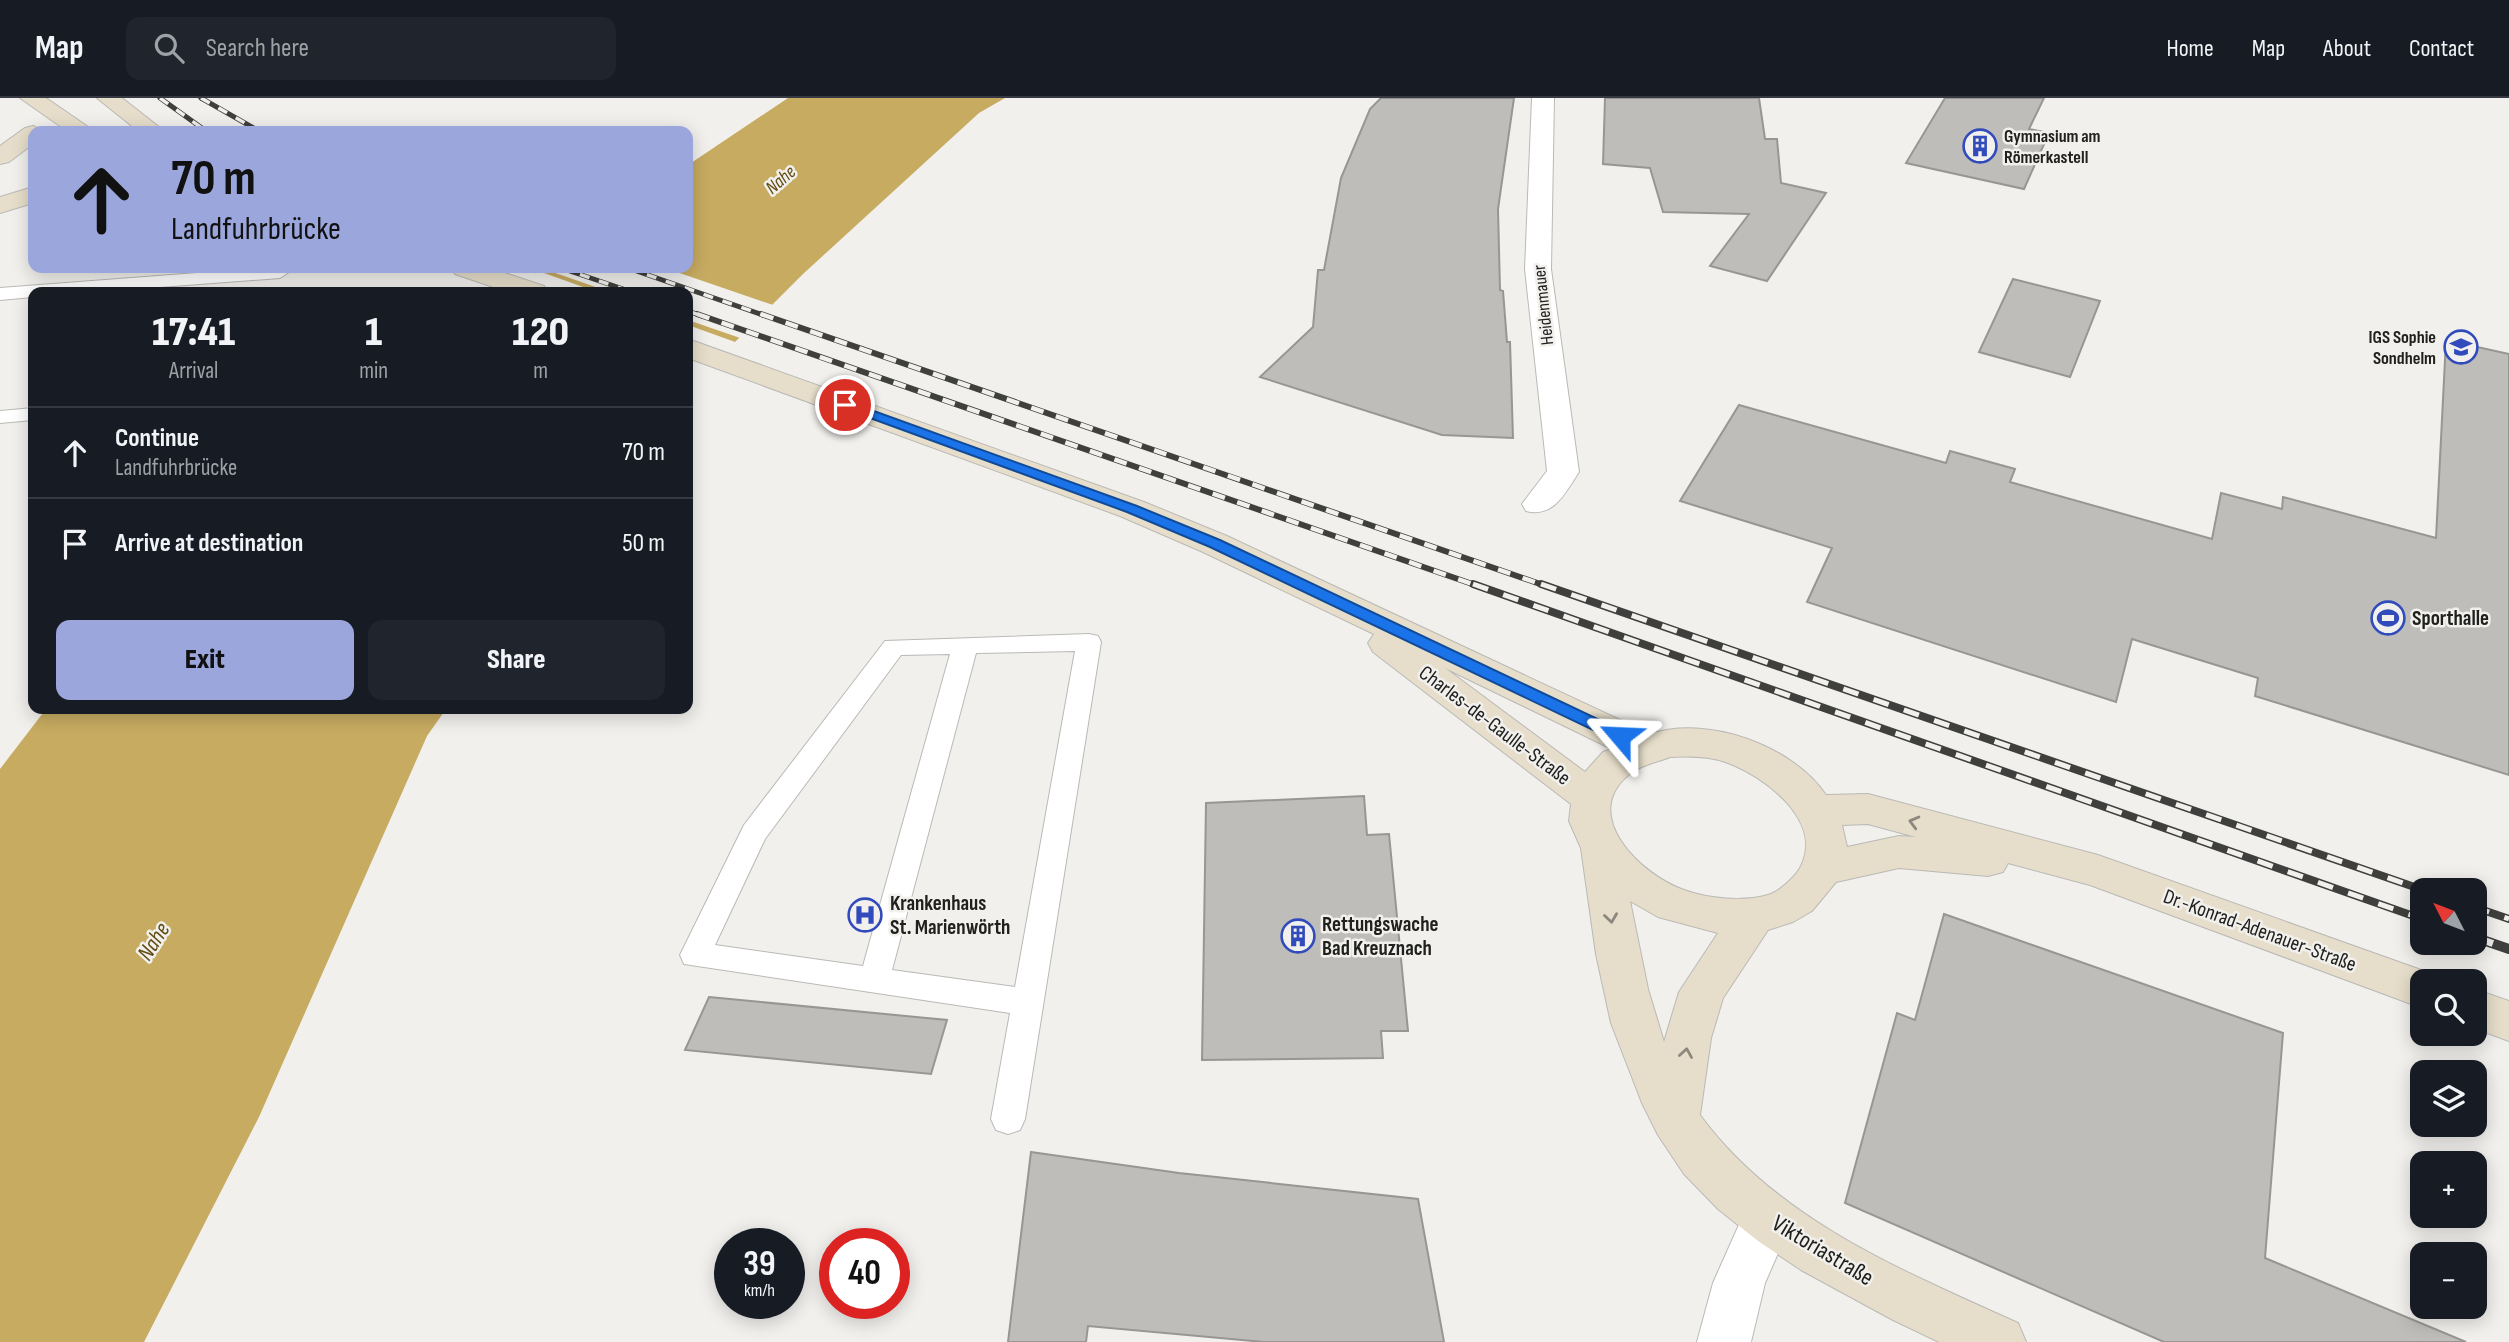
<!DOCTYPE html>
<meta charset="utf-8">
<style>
:root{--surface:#171b24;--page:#20242c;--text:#f1f3f6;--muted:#9ea1a6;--line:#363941;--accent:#9ba7dc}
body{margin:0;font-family:"Sofia Sans Condensed",sans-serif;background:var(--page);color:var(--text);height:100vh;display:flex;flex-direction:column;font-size:26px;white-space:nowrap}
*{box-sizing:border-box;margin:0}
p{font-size:23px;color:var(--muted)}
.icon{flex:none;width:38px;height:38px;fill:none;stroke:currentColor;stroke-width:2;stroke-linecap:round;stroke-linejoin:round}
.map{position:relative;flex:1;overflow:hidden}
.details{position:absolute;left:28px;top:189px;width:665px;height:427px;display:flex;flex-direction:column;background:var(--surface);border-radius:14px;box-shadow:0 4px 18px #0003}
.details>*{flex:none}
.top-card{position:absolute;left:28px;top:28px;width:665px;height:147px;border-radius:14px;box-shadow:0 4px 18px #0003;background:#9ba7dc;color:#111;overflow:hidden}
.needle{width:46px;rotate:312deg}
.controls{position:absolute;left:2410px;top:780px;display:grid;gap:14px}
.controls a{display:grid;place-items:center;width:77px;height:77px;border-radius:14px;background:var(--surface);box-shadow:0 4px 18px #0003;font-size:35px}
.speed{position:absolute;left:714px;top:1130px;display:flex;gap:14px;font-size:35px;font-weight:700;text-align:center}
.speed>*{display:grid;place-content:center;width:91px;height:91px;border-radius:50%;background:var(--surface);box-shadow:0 4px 18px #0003;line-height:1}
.speed small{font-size:18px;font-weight:400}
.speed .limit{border:10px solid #d22;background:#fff;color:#111}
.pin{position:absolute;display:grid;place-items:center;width:60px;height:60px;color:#fff;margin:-30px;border:4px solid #fff;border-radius:50%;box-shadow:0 2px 7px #0007}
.me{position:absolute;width:77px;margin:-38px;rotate:296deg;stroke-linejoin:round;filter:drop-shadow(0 0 5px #0008)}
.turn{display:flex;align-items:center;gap:24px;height:147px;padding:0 28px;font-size:32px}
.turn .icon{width:91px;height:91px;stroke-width:2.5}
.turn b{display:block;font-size:49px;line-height:60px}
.eta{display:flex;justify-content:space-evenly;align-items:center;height:119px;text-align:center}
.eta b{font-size:42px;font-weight:800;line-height:49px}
.action{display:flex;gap:14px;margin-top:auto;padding:14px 28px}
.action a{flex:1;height:80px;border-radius:14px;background:var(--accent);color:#111;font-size:28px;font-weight:800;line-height:80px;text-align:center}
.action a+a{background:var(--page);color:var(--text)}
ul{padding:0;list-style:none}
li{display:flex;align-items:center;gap:21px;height:91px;padding:0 28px;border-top:2px solid var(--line)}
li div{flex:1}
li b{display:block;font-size:26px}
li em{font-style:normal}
header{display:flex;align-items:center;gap:42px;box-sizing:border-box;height:98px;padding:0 35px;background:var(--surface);border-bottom:2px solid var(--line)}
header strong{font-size:33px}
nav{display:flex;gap:38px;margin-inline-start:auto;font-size:24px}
.search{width:490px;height:63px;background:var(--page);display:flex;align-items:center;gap:18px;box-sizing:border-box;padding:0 24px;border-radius:14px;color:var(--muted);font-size:26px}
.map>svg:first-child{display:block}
</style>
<header>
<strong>Map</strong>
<div class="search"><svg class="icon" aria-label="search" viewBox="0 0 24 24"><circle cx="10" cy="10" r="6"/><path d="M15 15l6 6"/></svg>Search here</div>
<nav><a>Home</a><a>Map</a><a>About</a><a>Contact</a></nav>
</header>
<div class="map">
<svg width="2509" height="1244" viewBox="0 0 2509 1244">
<rect width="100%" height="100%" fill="#f1f0ed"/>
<g fill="#c7ab61">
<polygon points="788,0 1005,0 979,15 803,176 688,291 688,194 500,194 536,170 688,170 688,67"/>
<polygon points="46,611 446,611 427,638 259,1019 144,1244 0,1244 0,671"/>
</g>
<g fill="#f1f0ed">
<polygon points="530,170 597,194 497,194"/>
<polygon points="541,170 665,170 776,208 743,241 688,222 688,194 610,194"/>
<polygon points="688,227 738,245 696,287 688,284"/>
</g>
<g fill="#bebdba" stroke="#979693" stroke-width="2">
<polygon points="1381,0 1514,0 1498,111 1500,192 1503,193 1507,244 1510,244 1513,340 1442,337 1260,279 1313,229 1318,172 1324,172 1341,80 1370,11"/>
<polygon points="1605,0 1759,0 1765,41 1777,41 1781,85 1826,95 1767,183 1710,168 1749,116 1663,114 1650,70 1603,66"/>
<polygon points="1945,0 2044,0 2029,31 2049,35 2024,91 1906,65"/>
<polygon points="2013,181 2100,203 2070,279 1979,254"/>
<polygon points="2446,242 2509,256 2509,677 2255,598 2258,580 2132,541 2116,604 1807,504 1832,450 1680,403 1739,307 1946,365 1950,353 2015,371 2010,384 2212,441 2221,395 2282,411 2283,399 2436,440"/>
<polygon points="1364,698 1367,737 1389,736 1408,933 1381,933 1383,960 1202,962 1206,705"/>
<polygon points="1944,816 2283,935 2265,1160 2466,1244 2164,1244 1845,1105 1897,915 1915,922"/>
<polygon points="709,899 947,922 931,976 685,952"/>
<polygon points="1031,1054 1179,1075 1418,1101 1444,1244 1264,1244 1088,1228 1086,1244 1008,1244"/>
</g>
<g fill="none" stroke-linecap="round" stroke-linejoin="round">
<defs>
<g id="lane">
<polygon points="264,170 285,170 289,174 280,180 94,194 33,194 33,199 0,202 0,190"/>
<polygon points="33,310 33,322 0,325 0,313"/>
<path d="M1089 536 1098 538 1101 544 1025 1021 1020 1032 1008 1036 996 1032 991 1021 1010 915 684 866 680 857 744 727 885 543ZM1075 553 1015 889 892 872 976 555ZM950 556 863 868 715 847 765 741 901 557Z"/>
</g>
<g id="street">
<path d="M1532 0H1554L1551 171 1579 374C1565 395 1554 420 1526 413L1522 406 1547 373 1525 171Z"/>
<polygon points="1768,1095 1786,1102 1794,1119 1765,1185 1751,1244 1697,1244 1713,1185 1750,1102"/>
</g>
<g id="secondary">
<polygon points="20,0 46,0 94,33 67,33"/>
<polygon points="97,0 122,0 164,33 138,33"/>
<polygon points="33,28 44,33 33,33 33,46 9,64 0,66 0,48 25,30"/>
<polygon points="33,89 33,105 0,115 0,99"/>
<polygon points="452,170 490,170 544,188 548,194 508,194 455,176"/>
<path d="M688 241 1144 404 1227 438 1650 636C1707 617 1792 647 1826 697L1868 696 2098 757 2438 878 2441 884H2422V910L2090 787 2008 765 2003 774 1988 778 1899 770 1836 784 1812 813 1793 824 1768 832 1723 900 1711 940 1700 1017C1777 1122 1903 1173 2018 1225L2026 1244H1939L1893 1222 1801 1172 1758 1143 1718 1111 1684 1076 1658 1037 1642 1005 1611 925 1596 856 1581 750 1569 723 1571 706 1373 554 1368 545 1374 536 1203 454 1120 418 688 260ZM1445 570 1612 651 1603 654 1585 674ZM1670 659C1688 658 1710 658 1728 665 1765 679 1825 723 1800 770 1794 780 1779 794 1768 797 1743 804 1709 801 1684 792 1641 777 1577 716 1631 675 1641 667 1658 664 1670 659ZM1868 726 1916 739 1899 738 1847 749 1842 727ZM1630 803 1658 819 1718 835 1679 894 1664 944 1648 891Z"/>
<polygon points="2474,891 2509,903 2509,943 2474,930"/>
</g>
</defs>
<use href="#lane" stroke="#bab9b6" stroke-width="2"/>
<use href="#street" stroke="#bab9b6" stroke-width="2"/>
<use href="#secondary" stroke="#bab9b6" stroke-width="2"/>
<use href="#lane" fill="#fff" fill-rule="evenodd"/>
<use href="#street" fill="#fff" fill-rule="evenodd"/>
<use href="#secondary" fill="#e6deca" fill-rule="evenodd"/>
<defs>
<g id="rail-far3">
<polyline points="160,0 206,33"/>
<polyline points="201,0 259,33"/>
<polyline points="561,170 632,194"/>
<polyline points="628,170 766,218"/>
<polyline points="688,213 702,218"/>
</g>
<g id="rail-far2">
<polyline points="697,216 1478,488"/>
<polyline points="761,216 1546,488"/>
</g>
<g id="rail-far1">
<polyline points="1473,486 2422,821"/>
<polyline points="1541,486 2426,793"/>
<polyline points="2474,809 2509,821"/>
</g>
<polyline id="rail" points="2474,839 2509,851"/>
</defs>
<use href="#rail-far3" stroke="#3f3f3e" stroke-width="5"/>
<use href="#rail-far2" stroke="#3f3f3e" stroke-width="6"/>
<use href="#rail-far1" stroke="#3f3f3e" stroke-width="8"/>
<use href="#rail" stroke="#3f3f3e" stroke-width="10"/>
<use href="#rail-far3" stroke="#f1f0ed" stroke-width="3.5" stroke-dasharray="10" stroke-linecap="butt"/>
<use href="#rail-far2" stroke="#f1f0ed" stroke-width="4.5" stroke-dasharray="13" stroke-linecap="butt"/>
<use href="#rail-far1" stroke="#f1f0ed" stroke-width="5" stroke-dasharray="16" stroke-linecap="butt"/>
<use href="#rail" stroke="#f1f0ed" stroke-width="7" stroke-dasharray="20" stroke-linecap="butt"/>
</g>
<defs><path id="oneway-chevron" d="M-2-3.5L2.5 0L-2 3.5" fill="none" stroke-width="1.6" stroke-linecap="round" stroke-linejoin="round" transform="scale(1.75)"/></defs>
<g stroke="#8d887d">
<use href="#oneway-chevron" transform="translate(1914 724) rotate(-165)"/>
<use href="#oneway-chevron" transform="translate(1611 820) rotate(82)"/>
<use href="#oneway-chevron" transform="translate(1686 955) rotate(-81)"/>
</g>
<polygon fill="#1a73e8" stroke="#114b97" stroke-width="2" points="840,304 849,304 1137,408 1220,442 1625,634 1628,638 1625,642 1614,642 1210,449 1127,414 840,309"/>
<defs>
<symbol id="building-ring" viewBox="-11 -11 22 22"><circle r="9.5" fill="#f1f0ed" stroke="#314bbc" stroke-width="1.5"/><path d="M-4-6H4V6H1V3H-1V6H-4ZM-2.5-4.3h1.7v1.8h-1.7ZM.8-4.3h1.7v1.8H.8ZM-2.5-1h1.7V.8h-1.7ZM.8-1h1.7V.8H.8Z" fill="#314bbc"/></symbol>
<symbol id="school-ring" viewBox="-11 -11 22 22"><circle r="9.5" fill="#f1f0ed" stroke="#314bbc" stroke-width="1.5"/><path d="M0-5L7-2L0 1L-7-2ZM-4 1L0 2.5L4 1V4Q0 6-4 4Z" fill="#314bbc"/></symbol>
<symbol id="stadium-ring" viewBox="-11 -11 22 22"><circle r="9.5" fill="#f1f0ed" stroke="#314bbc" stroke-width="1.5"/><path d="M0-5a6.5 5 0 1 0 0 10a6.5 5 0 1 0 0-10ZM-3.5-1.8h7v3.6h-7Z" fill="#314bbc"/></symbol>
<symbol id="hospital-ring" viewBox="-11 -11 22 22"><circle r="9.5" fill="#f1f0ed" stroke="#314bbc" stroke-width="1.5"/><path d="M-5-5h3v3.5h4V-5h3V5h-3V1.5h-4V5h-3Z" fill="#314bbc"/></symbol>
</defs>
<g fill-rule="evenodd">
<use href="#building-ring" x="1961" y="29" width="38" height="38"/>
<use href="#school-ring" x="2442" y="230" width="38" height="38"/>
<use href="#stadium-ring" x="2369" y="501" width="38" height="38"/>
<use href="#hospital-ring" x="846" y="798" width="38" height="38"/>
<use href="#building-ring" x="1279" y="819" width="38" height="38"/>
</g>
<g text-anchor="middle" stroke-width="5" stroke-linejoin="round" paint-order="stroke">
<g font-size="18" font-weight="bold" fill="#20201f" stroke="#f1f0ed" text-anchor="start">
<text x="2004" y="44">Gymnasium am<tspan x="2004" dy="21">Römerkastell</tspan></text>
<text x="2436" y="245" text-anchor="end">IGS Sophie<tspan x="2436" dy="21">Sondhelm</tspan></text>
</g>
<g font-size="18" fill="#20201f" stroke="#f1f0ed">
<text transform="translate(1543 207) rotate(-96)" y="6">Heidenmauer</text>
</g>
<g font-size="19" font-style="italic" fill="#614d14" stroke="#f1f0ed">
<text transform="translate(780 81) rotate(-41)" y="7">Nahe</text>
</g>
<g font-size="21" font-weight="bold" fill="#20201f" stroke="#f1f0ed" text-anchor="start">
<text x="2412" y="527">Sporthalle</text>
<text x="890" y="812">Krankenhaus<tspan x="890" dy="24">St. Marienwörth</tspan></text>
<text x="1322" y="833">Rettungswache<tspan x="1322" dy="24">Bad Kreuznach</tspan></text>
</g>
<g font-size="21" fill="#20201f" stroke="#f1f0ed">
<text transform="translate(1495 627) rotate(37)" y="7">Charles-de-Gaulle-Straße</text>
<text transform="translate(2260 832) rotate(20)" y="7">Dr.-Konrad-Adenauer-Straße</text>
</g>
<g font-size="23" font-style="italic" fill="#614d14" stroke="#f1f0ed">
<text transform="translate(153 843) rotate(-57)" y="8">Nahe</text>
</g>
<g font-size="24" fill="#20201f" stroke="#f1f0ed">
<text transform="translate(1823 1152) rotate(31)" y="8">Viktoriastraße</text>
</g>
</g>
</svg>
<div class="controls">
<a><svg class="needle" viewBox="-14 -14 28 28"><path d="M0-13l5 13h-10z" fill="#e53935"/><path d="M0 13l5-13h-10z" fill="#9ea1a6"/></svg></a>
<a><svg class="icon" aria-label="search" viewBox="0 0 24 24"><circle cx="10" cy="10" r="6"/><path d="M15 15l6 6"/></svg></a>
<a><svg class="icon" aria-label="layers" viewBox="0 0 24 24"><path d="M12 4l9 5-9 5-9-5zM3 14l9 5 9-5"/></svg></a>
<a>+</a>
<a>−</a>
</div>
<div class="speed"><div>39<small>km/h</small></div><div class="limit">40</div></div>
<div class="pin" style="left:845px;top:307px;background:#d93025"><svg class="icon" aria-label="arrive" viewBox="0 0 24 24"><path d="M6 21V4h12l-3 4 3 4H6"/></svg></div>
<svg class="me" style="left:1620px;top:638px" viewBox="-20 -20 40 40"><path d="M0-17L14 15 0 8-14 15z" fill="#1a73e8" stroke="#fff" stroke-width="4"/></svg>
<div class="top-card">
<div class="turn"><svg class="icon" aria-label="ahead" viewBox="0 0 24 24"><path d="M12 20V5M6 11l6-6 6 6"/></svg><div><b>70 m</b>Landfuhrbrücke</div></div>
</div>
<section class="details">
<div class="eta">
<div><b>17:41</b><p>Arrival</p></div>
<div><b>1</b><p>min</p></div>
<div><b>120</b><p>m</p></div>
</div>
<ul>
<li><svg class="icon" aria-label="ahead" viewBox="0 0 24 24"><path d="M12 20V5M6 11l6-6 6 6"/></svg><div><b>Continue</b><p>Landfuhrbrücke</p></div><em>70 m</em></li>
<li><svg class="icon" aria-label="arrive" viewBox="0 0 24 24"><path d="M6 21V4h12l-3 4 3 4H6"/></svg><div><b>Arrive at destination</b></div><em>50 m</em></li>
</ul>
<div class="action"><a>Exit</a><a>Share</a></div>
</section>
</div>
